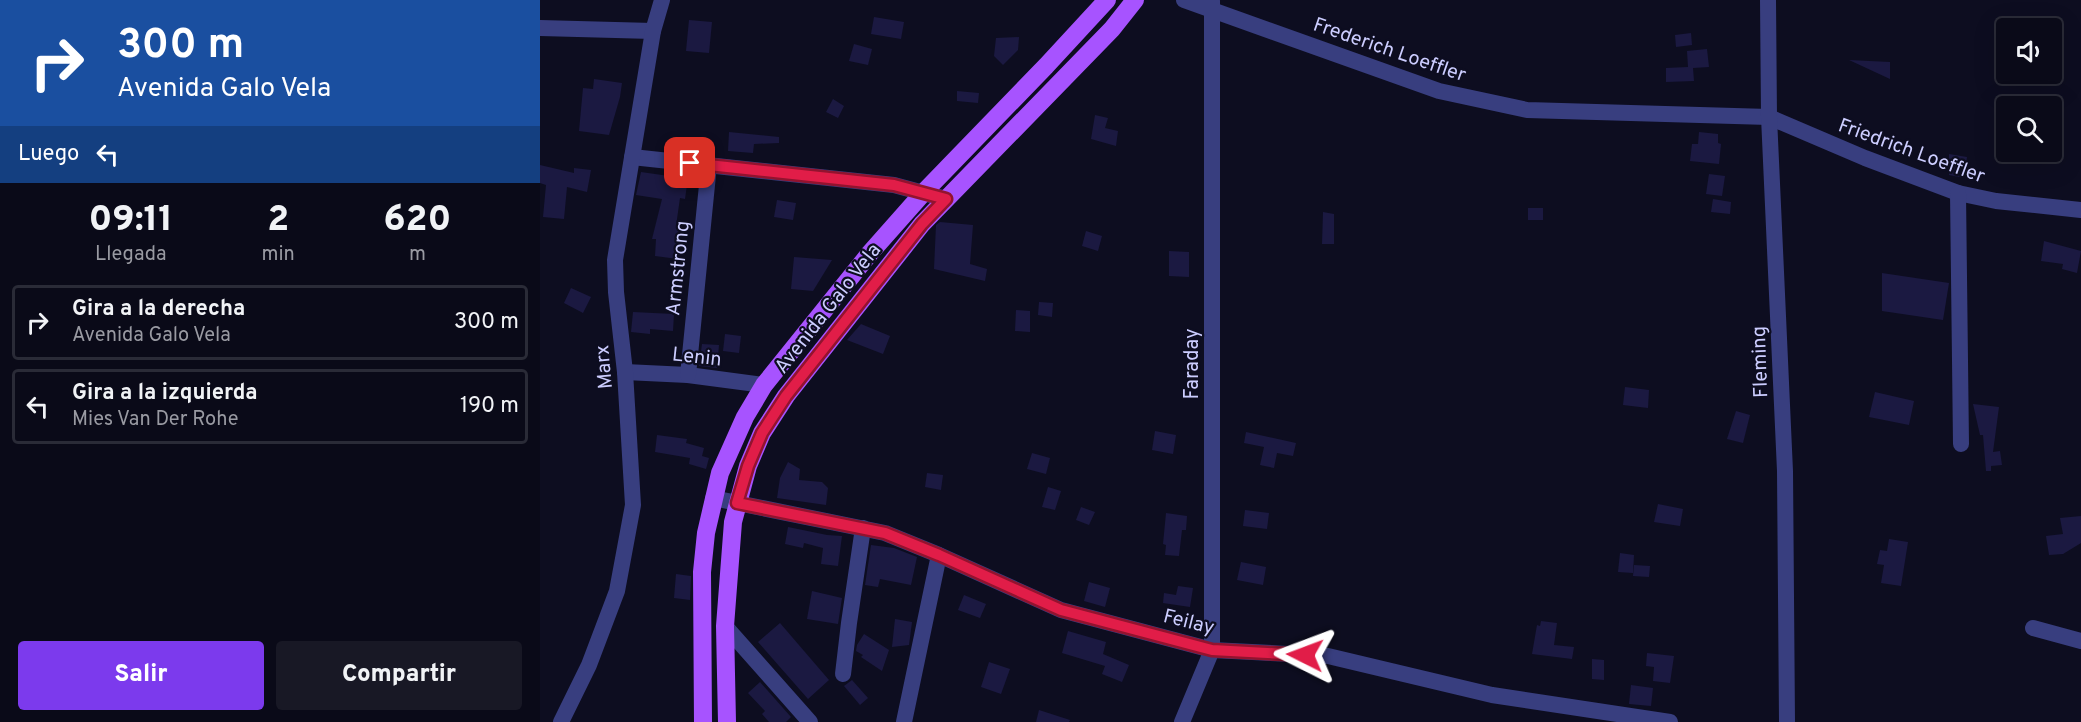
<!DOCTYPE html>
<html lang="es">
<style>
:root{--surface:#0a0a18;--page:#181825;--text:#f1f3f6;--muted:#999aa2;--line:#2a2b37;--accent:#7c3aed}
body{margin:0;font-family:Overpass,sans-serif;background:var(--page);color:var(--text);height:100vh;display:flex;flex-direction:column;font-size:22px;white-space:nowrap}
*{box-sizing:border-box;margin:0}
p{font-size:20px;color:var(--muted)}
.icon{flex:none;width:33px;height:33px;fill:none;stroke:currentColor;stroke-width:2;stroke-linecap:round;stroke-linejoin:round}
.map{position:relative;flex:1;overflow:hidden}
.panel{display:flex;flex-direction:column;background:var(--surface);width:540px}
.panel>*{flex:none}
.top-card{background:#1a4fa0;color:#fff;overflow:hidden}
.tools{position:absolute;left:1456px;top:18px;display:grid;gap:12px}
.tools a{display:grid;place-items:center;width:66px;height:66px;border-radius:6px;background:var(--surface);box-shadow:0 6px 24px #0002,0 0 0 2px var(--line);font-size:30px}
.pin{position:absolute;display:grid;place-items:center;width:51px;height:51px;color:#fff;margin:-26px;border-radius:12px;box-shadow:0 3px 9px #0006}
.me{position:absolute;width:66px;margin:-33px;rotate:273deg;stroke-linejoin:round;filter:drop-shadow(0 0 4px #0008)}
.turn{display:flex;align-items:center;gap:21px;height:126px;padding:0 18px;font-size:27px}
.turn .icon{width:78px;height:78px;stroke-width:2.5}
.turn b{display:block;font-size:42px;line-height:51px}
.then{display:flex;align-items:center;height:57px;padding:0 18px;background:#0003;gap:12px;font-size:22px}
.eta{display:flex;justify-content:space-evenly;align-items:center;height:102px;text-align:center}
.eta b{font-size:36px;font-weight:800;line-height:42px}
.action{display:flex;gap:12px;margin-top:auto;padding:12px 18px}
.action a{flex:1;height:69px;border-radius:6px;background:var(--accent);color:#fff;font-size:24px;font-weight:800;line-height:69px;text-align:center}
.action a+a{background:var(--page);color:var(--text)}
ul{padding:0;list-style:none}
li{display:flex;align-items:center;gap:18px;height:75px;margin:0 12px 9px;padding:0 6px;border:3px solid var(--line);border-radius:6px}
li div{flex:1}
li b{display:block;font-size:22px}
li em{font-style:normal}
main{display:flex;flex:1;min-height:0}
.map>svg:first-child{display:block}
</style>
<main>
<section class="panel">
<div class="top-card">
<div class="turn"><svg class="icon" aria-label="right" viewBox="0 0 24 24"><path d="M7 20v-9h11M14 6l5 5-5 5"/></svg><div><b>300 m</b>Avenida Galo Vela</div></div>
<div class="then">Luego<svg class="icon" aria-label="left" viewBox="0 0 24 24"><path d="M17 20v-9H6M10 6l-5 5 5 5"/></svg></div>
</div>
<div class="eta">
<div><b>09:11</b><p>Llegada</p></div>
<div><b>2</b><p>min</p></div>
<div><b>620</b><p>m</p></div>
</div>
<ul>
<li><svg class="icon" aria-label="right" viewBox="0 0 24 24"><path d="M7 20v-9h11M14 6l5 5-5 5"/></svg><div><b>Gira a la derecha</b><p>Avenida Galo Vela</p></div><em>300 m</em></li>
<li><svg class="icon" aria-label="left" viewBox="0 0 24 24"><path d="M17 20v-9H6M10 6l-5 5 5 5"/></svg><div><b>Gira a la izquierda</b><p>Mies Van Der Rohe</p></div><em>190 m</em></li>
</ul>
<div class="action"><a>Salir</a><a>Compartir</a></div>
</section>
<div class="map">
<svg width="1541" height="722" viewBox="0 0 1541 722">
<rect width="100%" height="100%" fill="#0d0d20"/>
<g fill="#1b1941">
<polygon points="334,17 364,22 361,39 331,34"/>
<polygon points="149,20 172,22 169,53 146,51"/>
<polygon points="1151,33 1152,45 1136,47 1135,35"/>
<polygon points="479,37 478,50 463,65 454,56 456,38"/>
<polygon points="314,44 332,49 328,65 309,61"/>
<polygon points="1167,49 1169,67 1153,68 1154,81 1126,82 1126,68 1148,67 1147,51"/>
<polygon points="1309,60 1350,62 1350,79"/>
<polygon points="54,79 82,83 80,97 69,135 39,131 43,88 53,89"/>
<polygon points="417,91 439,93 438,103 417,101"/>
<polygon points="293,99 304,106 298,118 286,112"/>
<polygon points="555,115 568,118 565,128 578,131 576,146 551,139"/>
<polygon points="189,132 239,137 239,143 214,144 213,153 188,151"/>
<polygon points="1159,132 1178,134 1178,143 1181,144 1179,164 1150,161 1152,144 1158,144"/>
<polygon points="1409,154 1427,157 1424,178 1409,175"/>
<polygon points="0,165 34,173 34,168 51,170 47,192 27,187 24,219 3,217 6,185 0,183"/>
<polygon points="101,172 143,178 143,184 147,185 145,199 140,198 136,226 142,227 138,259 115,256 116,239 112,239 122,199 96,195"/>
<polygon points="1169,174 1185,176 1182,196 1166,194"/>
<polygon points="1173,199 1191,202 1190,214 1171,212"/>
<polygon points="237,200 256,203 253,220 234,217"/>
<rect x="988" y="208" width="15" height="12"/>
<polygon points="783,212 794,214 794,244 782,244"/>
<polygon points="400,222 433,225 430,264 447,269 445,281 394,269 396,225"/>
<polygon points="546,231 562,236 558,251 542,246"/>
<polygon points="1504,241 1541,251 1537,273 1522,269 1523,264 1501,261"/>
<polygon points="629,251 649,252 649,277 629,276"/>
<polygon points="254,257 292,260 273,291 251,289"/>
<polygon points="1342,273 1409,283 1403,320 1342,311"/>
<polygon points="31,288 51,297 43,313 24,303"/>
<polygon points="499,302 513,303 512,317 498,315"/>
<polygon points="476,310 490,311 490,332 475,331"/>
<polygon points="93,312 134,314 133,331 110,329 110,334 91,332"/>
<polygon points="321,324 350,336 343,354 307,340"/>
<polygon points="185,334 201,336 199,353 183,351"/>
<polygon points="162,344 179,345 177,368 159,366"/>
<polygon points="1085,387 1109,390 1108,408 1083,405"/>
<polygon points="1335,392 1374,401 1369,425 1329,417"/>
<polygon points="1433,404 1459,407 1453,452 1460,451 1462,465 1451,466 1451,471 1446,471 1443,435 1440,435"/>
<polygon points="1196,411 1210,415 1203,443 1187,439"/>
<polygon points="615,431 636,435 633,454 612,450"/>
<polygon points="706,432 756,443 753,456 737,453 734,468 720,465 724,447 704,443"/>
<polygon points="117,435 147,439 146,443 164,448 162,456 169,458 166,469 149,464 150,458 115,452"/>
<polygon points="492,453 510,458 506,474 487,469"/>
<polygon points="248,462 260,469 259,480 282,482 288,488 286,505 237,498 240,478"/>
<polygon points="387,473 403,475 401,490 385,487"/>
<polygon points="508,487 521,491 515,510 502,507"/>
<polygon points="1118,504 1143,509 1140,526 1114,522"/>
<polygon points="541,507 555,512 549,525 536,520"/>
<polygon points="705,510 729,513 727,529 703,526"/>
<polygon points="626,513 647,516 646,530 642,530 639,556 625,555 626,545 623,544"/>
<polygon points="1541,516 1541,543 1523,554 1509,555 1506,536 1523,534 1520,518"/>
<polygon points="248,527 287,535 302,536 298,566 281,564 283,548 264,543 263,548 245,544"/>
<polygon points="1349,539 1368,542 1361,586 1341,583 1344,565 1337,564 1340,550 1347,551"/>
<polygon points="331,545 354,548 377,557 371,585 340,579 338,587 325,585"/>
<polygon points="1080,553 1094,555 1093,573 1078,572"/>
<polygon points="701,562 726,567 723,585 697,580"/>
<polygon points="1094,565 1110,566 1109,577 1093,576"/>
<polygon points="136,574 151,576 150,600 134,598"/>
<polygon points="549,582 570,588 565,607 544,601"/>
<polygon points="638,586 653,588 650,607 623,603 624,593 636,595"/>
<polygon points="272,591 302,598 298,624 267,619"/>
<polygon points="424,595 446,604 440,618 418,610"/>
<polygon points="355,619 372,622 369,645 352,647"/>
<polygon points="1001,621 1017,623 1014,645 1034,647 1032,659 992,654 997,625 1000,626"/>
<polygon points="240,623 289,680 268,699 218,642"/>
<polygon points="528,631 566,642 563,654 589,665 582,682 562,674 565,666 522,653"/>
<polygon points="324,634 349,650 342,671 321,657 323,655 316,651 317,645"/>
<polygon points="1107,653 1134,656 1130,683 1113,681 1114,667 1106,666"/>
<polygon points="1052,659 1064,660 1064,680 1052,679"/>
<polygon points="449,662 470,669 461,694 441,687"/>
<polygon points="312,680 328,698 320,705 304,686"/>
<polygon points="220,682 251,717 246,722 229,722 222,714 225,711 208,693"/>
<polygon points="1091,685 1113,688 1111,706 1089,704"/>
<polygon points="499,710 530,720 529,722 496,722"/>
</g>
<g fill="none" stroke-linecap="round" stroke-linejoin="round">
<g stroke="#383e7f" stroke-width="16">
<polyline points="644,0 899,91 987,110 1229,117 1325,158 1418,193 1456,201 1541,210"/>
<polyline points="1228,0 1229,117 1245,471 1247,722"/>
<polyline points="0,28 113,31"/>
<polyline points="92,157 354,185 406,199"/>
<polyline points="1418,193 1421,444"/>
<polyline points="85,372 148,375 224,385"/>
<polyline points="148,375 169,165"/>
<polyline points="173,498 345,533 399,555 521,610 672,650 788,656 952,695 1130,722"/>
<polyline points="185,626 270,722"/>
<polyline points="1493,628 1541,641"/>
<polyline points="303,674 309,623 323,528"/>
<polyline points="21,722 49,665 77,591 93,505 85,372 76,292 75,260 113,31 122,0"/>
<polyline points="364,722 399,555"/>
<polyline points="642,722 672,650 672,1"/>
</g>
<g stroke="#a753ff" stroke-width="18">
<polyline points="163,722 162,572 166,533 180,473 205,417 224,385 330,253 384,192 506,66 567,0"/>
<polyline points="187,722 185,626 193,522 208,466 222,433 246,396 382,224 572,29 595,0"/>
</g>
</g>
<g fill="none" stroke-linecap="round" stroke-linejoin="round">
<defs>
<polyline id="route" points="150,163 354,185 406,199 382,224 246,396 222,433 208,466 197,503 345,533 399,555 521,610 672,650 765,655"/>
</defs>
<use href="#route" stroke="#92132f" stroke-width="15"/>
<use href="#route" stroke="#e11d48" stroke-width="10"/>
</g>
<g text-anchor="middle" stroke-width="4.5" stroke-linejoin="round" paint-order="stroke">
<g font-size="20" fill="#cccdff" stroke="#0d0d20">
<text transform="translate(850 49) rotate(19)" y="7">Frederich Loeffler</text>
<text transform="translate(1372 150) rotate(20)" y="7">Friedrich Loeffler</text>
<text transform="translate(137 268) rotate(-84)" y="7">Armstrong</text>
<text transform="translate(287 308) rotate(-52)" y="7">Avenida Galo Vela</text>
<text transform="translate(157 356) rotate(6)" y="7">Lenin</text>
<text transform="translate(1219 362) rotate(-92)" y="7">Fleming</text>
<text transform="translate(651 364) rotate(-90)" y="7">Faraday</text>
<text transform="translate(63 367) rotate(-95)" y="7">Marx</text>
<text transform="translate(649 621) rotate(14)" y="7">Feilay</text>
</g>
</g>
</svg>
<div class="tools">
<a><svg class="icon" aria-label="sound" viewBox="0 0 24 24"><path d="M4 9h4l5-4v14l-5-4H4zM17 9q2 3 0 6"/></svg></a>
<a><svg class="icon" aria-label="search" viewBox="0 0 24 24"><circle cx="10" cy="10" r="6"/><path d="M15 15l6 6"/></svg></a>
</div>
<div class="pin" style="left:150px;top:163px;background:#d93025"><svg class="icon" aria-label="arrive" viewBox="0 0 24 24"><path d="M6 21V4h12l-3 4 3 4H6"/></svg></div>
<svg class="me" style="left:765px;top:655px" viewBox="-20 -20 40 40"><path d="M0-17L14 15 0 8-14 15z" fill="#e11d48" stroke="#fff" stroke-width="4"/></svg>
</div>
</main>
